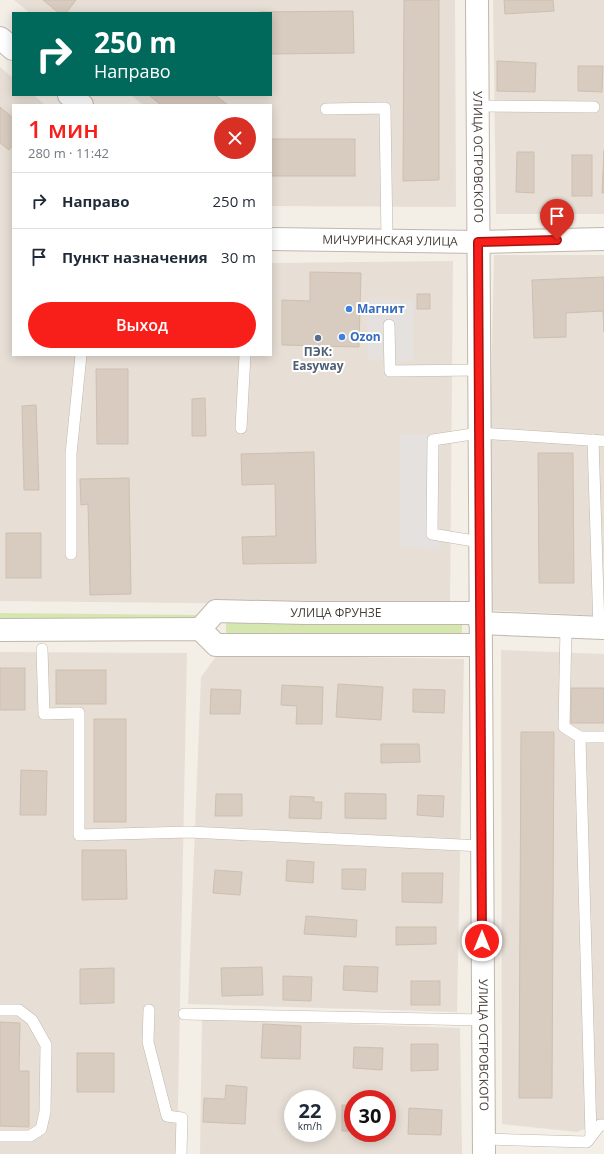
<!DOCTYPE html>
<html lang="ru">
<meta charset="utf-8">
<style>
:root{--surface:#fff;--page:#f2f2f3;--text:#1f2937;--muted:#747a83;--line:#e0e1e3;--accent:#f81e19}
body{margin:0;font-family:"Open Sans",sans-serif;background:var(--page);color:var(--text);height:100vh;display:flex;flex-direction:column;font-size:15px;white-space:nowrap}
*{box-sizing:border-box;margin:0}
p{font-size:13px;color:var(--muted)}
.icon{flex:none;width:22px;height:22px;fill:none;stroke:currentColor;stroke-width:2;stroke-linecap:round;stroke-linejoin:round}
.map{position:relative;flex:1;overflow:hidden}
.details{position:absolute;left:12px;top:104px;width:260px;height:252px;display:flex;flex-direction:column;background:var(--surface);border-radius:0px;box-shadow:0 2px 10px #0003}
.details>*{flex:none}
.top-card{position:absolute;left:12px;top:12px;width:260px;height:84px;border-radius:0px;box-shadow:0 2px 10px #0003;background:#00695c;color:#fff;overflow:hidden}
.speed{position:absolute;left:284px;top:1090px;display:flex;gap:8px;font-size:20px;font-weight:700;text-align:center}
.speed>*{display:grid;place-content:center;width:52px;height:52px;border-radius:50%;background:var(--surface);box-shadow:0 2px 10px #0003;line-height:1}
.speed small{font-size:10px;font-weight:400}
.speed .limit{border:6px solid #d22;background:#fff;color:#111}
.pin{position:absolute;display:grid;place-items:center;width:34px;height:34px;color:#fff;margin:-41px -17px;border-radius:50% 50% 50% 0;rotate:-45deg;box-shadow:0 0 4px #0007}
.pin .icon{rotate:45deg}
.me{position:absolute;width:44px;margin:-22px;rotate:0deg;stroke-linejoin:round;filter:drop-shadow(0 0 3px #0008)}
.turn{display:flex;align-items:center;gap:14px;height:84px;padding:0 16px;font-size:18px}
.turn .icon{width:52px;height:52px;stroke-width:2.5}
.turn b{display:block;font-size:28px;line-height:34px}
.round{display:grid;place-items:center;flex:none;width:42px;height:42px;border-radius:21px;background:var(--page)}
.overview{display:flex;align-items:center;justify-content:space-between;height:68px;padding:0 16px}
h1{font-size:24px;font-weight:600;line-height:30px;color:var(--accent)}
.cta{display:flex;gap:8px;margin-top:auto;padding:8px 16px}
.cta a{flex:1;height:46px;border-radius:24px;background:var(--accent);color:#fff;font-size:16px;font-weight:600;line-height:46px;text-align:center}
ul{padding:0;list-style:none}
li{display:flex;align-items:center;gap:12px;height:56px;padding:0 16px;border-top:1px solid var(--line)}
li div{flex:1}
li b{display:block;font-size:15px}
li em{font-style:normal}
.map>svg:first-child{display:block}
</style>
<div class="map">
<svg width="604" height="1154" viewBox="0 0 604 1154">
<rect width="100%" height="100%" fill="#f3eee6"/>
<g fill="#e7dfd5" fill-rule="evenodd">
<polygon points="14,0 455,0 456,207 271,206 271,105 143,105 131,95 271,95 271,13 30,13"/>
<polygon points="493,0 604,0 604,214 496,214"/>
<polygon points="0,67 13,78 13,95 34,95 45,105 13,105 13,355 271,355 271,263 453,261 450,606 0,601"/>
<polygon points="494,255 604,255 604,616 486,610"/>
<polygon points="501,650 604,654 604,1121 577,1132 502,1124"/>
<polygon points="0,652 187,653 177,1154 0,1154"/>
<polygon points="217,655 464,659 457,1012 188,1004 201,677"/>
<path d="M202 1019 460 1028 462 1154H200ZM293 1099H327V1133H293ZM353 1099H387V1133H353Z"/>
</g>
<g fill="#d5e7af">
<polygon points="0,613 197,615 197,625 0,624"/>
<polygon points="226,621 462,624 462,640 226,636"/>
</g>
<g fill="#e4e1de">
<polygon points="368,299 414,300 413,361 367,359"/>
<polygon points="400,434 440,435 439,549 399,547"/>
</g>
<g fill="#d8cbbf" stroke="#cfbfaf">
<polygon points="43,0 76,0 66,13 59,13"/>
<polygon points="404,0 439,0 439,180 403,181"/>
<polygon points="504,0 553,0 554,11 505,14"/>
<polygon points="353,11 354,53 271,54 271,13 260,13 260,12"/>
<polygon points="497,61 536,63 535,92 497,91"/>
<polygon points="578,66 603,66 602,92 578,91"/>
<polygon points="149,95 215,95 228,105 161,105"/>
<polygon points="0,107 13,118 13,145 9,150 0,143"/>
<rect x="271" y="139" width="84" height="37"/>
<polygon points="604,150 604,193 602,193"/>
<polygon points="517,152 534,152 534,193 516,192"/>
<rect x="572" y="155" width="20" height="41"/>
<polygon points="310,272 361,273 359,347 282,345 282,300 310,301"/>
<polygon points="604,277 604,332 603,311 566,313 566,337 534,338 532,280"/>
<rect x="417" y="294" width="13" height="15"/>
<polygon points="96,369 128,369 128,444 97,444"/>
<polygon points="205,398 206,436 192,436 192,399"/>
<polygon points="36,405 39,490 24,490 22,406"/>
<polygon points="314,452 316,563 243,564 242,537 276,536 275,484 242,485 241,454"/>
<polygon points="538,453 573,453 574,583 539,583"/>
<polygon points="129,478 131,594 90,595 88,504 81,505 80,479"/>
<rect x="6" y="533" width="35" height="45"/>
<rect x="0" y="668" width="25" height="42"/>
<rect x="56" y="670" width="50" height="34"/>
<polygon points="338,684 383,687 381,720 336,717"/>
<polygon points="282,685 323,687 322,724 296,724 297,706 281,705"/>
<rect x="571" y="688" width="33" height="35"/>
<polygon points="211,689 241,690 240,714 210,714"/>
<polygon points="413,689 445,690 444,713 413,712"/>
<rect x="94" y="719" width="32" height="103"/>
<polygon points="521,732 554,732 552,1098 519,1098"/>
<polygon points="381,744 419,744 420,762 381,763"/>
<polygon points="21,770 47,771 46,815 20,815"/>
<polygon points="345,793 386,794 386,819 345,818"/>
<polygon points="216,794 242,794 242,816 215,816"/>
<polygon points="418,795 444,796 443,817 417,815"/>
<polygon points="290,796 314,797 314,802 322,802 321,819 289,818"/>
<polygon points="82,850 126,850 127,899 82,900"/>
<polygon points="287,860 314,862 313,883 286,881"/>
<polygon points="342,869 366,869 365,890 342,889"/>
<polygon points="215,870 242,872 240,895 213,893"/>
<polygon points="402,873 443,873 442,903 402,902"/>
<polygon points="306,916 357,920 356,937 304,934"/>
<polygon points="396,927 436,927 436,944 396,945"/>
<polygon points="344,966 378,967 377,992 343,990"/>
<polygon points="262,967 263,995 222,996 221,968"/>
<polygon points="114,968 114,1003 80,1004 80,969"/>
<polygon points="283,976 312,977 311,1001 283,1000"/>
<rect x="411" y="981" width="29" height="24"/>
<polygon points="0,1022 20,1023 19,1071 29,1071 29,1127 0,1126"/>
<polygon points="263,1024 301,1026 300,1059 261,1058"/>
<polygon points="411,1044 438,1044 438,1070 411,1071"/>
<polygon points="354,1047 383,1048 382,1070 353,1068"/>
<rect x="77" y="1053" width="37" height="39"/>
<polygon points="226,1085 247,1087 245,1124 203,1122 204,1098 225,1099"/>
<rect x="342" y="1105" width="11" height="26"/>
<polygon points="409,1108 442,1110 441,1135 408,1134"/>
</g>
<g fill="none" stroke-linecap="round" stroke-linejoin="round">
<defs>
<g id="lane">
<polyline points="478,106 594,107"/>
<polyline points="326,109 385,108 387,241"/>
<polyline points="389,325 390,371 479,370"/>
<polyline points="241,428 245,355"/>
<polyline points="593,440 599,628"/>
<polyline points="480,542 432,534 433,440 479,433 604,441"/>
<polyline points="71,554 71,454 81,355"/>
<polyline points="566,626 564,727 580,737 591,1136"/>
<polyline points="42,649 44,714 79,713 79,835 189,832 482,846"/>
<polyline points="580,737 604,737"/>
<polyline points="0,1010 19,1010 32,1020 46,1045 45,1112 41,1129 30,1136 0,1136"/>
<polyline points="149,1010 148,1042 167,1116 182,1118 181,1154"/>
<polyline points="184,1014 483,1020"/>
<polyline points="484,1139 587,1142 600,1125 604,1125"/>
</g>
<g id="street">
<path id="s1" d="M477 0 484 1154"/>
<polyline points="0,38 13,49"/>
<polyline points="69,95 82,105"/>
<path id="s2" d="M271 239 479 242 604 239"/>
<polyline points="480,623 604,628"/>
<path id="s3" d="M200 629 216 611 305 613H480"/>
<polyline points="0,630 200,629 216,645 480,645"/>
</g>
</defs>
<use href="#lane" stroke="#c1b7ac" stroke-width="12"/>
<use href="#street" stroke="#c1b7ac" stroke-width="24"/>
<use href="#lane" stroke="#fff" stroke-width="11"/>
<use href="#street" stroke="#fff" stroke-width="22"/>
</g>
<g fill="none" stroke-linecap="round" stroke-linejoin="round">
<defs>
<polyline id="route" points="482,941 478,242 557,240"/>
</defs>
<use href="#route" stroke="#a11410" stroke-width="10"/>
<use href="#route" stroke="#f81e19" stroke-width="7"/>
</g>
<g fill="#3f7fe0" stroke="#fff" stroke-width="1.5">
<circle cx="349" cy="309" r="4"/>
<circle cx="342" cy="337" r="4"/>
</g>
<circle fill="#5c6f8a" stroke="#fff" stroke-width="1.5" cx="318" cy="338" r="4"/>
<g text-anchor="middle" stroke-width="4" stroke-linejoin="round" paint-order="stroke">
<g font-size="12" fill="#463d36" stroke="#fff">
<text dy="4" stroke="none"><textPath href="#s1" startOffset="157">УЛИЦА ОСТРОВСКОГО</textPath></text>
<text dy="4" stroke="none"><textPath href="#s2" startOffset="119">МИЧУРИНСКАЯ УЛИЦА</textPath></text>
<text dy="4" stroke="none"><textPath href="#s3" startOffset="144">УЛИЦА ФРУНЗЕ</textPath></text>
<text dy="4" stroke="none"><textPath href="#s1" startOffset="1045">УЛИЦА ОСТРОВСКОГО</textPath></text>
</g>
<g font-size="12" font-weight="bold" fill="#366cbe" stroke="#fff" text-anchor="start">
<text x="357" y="313">Магнит</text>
<text x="350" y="341">Ozon</text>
</g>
<g font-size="12" font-weight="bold" fill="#4e5e75" stroke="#fff">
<text x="318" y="356">ПЭК:<tspan x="318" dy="14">Easyway</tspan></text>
</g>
</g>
</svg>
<div class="speed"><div>22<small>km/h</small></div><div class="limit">30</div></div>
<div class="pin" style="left:557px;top:240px;background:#d93025"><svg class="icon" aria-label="arrive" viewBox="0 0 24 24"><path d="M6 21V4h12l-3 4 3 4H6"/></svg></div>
<svg class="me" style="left:482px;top:941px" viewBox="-20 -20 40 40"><circle r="17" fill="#f81e19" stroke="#fff" stroke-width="3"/><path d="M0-11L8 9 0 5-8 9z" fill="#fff"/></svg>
<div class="top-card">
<div class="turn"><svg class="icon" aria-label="right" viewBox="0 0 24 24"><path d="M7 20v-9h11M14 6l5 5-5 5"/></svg><div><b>250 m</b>Направо</div></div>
</div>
<section class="details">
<div class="overview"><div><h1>1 мин</h1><p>280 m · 11:42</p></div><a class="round" style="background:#d93025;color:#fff"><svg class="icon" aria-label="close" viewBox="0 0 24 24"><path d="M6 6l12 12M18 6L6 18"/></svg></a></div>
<ul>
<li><svg class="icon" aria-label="right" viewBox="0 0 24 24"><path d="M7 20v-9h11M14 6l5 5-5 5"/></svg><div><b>Направо</b></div><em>250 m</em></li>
<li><svg class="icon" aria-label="arrive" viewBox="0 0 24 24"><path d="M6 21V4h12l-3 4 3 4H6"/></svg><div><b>Пункт назначения</b></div><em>30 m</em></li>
</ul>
<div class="cta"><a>Выход</a></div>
</section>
</div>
